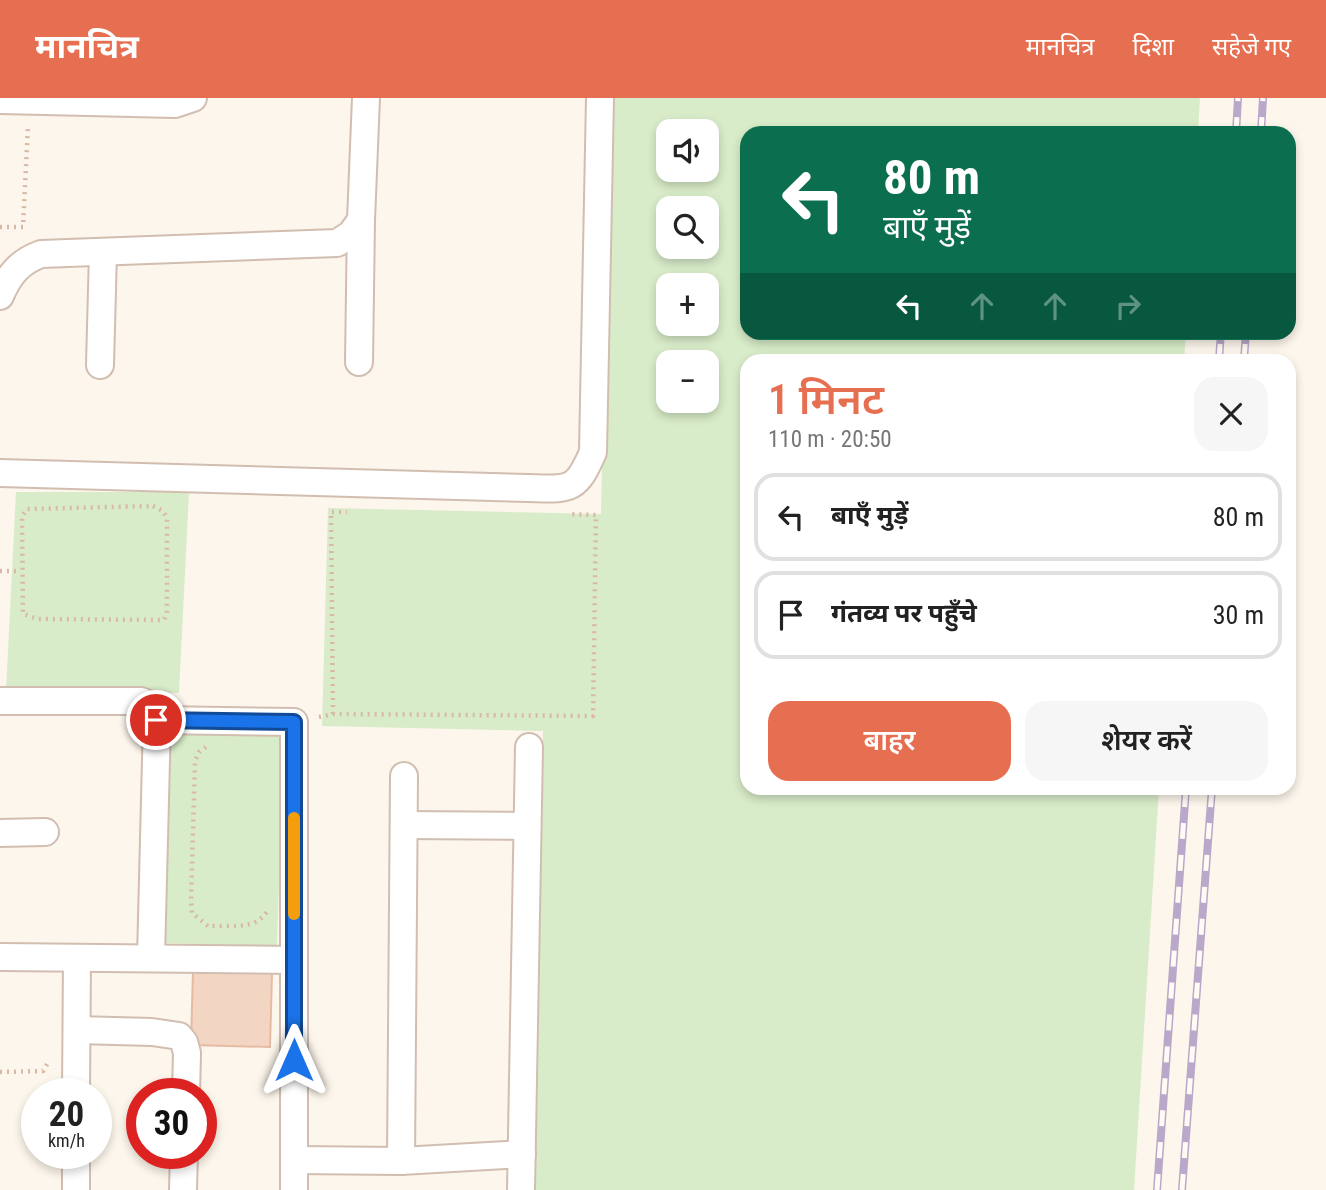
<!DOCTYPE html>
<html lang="hi">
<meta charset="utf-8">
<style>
:root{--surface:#fff;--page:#f6f6f6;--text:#222;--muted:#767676;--line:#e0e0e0;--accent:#e76f51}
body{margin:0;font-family:"Roboto Condensed","Noto Sans Devanagari",sans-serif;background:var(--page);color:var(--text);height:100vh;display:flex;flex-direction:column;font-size:26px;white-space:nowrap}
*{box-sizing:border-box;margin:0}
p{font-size:23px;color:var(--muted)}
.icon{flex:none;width:38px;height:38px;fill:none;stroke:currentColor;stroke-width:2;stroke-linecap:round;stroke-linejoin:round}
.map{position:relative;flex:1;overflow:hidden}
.details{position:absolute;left:740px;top:256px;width:556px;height:441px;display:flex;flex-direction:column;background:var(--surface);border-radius:21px;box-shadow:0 4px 10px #0003}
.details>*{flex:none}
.hud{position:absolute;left:740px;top:28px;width:556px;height:214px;border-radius:21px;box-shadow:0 4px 10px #0003;background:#0b6e4f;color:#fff;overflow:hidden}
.tools{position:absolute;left:656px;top:21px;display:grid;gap:14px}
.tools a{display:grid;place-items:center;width:63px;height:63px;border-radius:14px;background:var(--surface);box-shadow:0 4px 10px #0003;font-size:35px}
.speed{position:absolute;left:21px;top:980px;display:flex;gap:14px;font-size:35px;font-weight:700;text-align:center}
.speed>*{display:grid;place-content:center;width:91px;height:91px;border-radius:50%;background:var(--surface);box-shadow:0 4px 10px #0003;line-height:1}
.speed small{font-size:18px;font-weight:400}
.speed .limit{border:10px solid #d22;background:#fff;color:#111}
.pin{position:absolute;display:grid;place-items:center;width:60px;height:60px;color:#fff;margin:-30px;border:4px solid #fff;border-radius:50%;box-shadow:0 2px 7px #0007}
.me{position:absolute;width:77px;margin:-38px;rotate:0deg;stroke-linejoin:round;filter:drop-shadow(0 0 5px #0008)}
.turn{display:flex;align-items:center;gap:24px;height:147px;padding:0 28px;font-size:32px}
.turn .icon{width:91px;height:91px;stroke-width:2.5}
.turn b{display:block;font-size:49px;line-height:60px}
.lanes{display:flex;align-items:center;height:66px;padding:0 28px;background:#0003;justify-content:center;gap:35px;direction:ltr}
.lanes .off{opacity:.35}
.round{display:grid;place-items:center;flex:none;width:74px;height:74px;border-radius:21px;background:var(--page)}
.summary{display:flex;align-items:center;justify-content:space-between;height:119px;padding:0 28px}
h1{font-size:42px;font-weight:600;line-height:52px;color:var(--accent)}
.action{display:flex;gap:14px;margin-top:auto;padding:14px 28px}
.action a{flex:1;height:80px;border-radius:21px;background:var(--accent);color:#fff;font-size:28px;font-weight:600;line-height:80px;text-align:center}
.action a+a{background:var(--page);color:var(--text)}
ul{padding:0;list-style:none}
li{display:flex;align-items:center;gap:21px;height:88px;margin:0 14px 10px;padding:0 14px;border:4px solid var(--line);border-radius:21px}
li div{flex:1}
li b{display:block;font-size:26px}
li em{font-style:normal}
header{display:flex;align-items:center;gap:42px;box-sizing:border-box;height:98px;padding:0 35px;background:var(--accent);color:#fff}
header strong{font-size:33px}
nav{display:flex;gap:38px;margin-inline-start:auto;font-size:24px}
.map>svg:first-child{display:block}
</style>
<header>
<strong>मानचित्र</strong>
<nav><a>मानचित्र</a><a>दिशा</a><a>सहेजे गए</a></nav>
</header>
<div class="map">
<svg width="1326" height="1092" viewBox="0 0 1326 1092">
<rect width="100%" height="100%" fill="#fdf6ec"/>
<g fill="#d8ecc9" fill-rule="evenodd">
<path d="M609 0H1200L1198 35H747V234L1186 235 1184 262H747V690H1159L1134 1092H535L543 633 322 628 328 410 601 416ZM668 33H707V72H668ZM668 110H707V149H668ZM668 187H707V226H668ZM668 264H707V303H668Z"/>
<polygon points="16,394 189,394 179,595 6,592"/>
<polygon points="168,630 284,633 277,848 161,845"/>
</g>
<polygon fill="#f3d5c3" stroke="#e6bba3" stroke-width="2" points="193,872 272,875 270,949 191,947"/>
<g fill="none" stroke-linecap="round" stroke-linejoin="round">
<defs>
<g id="street">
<polyline points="0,2 175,6 193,0"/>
<path d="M0 198C9 177 19 164 41 156L337 145 351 136 361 122 366 0"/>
<polyline points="359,264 361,122"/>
<polyline points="100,267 103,154"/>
<path d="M0 375 528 390C570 391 576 394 593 354L600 0"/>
<polyline points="0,603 141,603 155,609 157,622 151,860"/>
<polyline points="157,622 294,624 294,1092"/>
<polyline points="404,727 527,728"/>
<polyline points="0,735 45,734"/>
<polyline points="0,859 294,862"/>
<polyline points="77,932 152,934 179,938 184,944 187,955 186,996"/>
<polyline points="76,996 77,860"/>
<polyline points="294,1062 401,1063 522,1056"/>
<polyline points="401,1063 404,678"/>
<polyline points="76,1092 76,1055"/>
<polyline points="183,1092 184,1055"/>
<polyline points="521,1092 529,649"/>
</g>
</defs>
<use href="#street" stroke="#d1beb0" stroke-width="30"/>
<g stroke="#d9b8a5" stroke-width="4.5" stroke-dasharray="2 5" stroke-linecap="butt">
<polyline points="0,129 23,129 28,28"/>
<polygon points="153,408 163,413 167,420 167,515 164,522 38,521 23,516 22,418 27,411"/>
<polyline points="0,473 21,473"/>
<polyline points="333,616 331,414 347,414"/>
<polyline points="319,619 333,616 593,618 596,417 569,416"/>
<path d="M206 649 199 654 195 663 191 803 192 815 208 828C228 827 256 833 267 813"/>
<polyline points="0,974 43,973 49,963"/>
</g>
<use href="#street" stroke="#fff" stroke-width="26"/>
<defs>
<g id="rail">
<polyline points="1236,35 1238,0"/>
<polyline points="1261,35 1263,0"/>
<polyline points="1219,262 1221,234"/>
<polyline points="1244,262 1246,234"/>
<polyline points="1157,1092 1186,690"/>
<polyline points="1182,1092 1212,690"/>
</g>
</defs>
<use href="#rail" stroke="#b9a8c9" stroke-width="8"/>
<use href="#rail" stroke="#fffaf3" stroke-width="5" stroke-dasharray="16" stroke-linecap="butt"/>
</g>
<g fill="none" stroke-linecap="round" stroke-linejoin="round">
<defs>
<polyline id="route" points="156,622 294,624 294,962"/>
</defs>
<use href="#route" stroke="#114b97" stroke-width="18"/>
<use href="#route" stroke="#1a73e8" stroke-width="12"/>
<polyline stroke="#f59e0b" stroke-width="12" points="294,720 294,816"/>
</g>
</svg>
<div class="tools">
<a><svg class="icon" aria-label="sound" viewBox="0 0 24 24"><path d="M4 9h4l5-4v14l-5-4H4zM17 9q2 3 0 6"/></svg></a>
<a><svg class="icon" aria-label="search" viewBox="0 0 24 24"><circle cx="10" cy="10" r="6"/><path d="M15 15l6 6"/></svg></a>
<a>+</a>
<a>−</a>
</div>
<div class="speed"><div>20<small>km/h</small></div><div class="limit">30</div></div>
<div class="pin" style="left:156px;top:622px;background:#d93025"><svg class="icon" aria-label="arrive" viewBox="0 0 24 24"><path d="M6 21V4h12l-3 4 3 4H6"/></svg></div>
<svg class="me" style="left:294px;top:962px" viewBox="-20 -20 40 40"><path d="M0-17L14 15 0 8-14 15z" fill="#1a73e8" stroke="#fff" stroke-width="4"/></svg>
<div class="hud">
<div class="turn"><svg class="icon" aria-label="left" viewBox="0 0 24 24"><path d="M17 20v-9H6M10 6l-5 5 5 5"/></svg><div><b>80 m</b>बाएँ मुड़ें</div></div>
<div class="lanes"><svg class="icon" aria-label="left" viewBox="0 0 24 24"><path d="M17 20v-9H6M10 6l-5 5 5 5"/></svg><svg class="icon off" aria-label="ahead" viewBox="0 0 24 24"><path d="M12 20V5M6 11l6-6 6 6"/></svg><svg class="icon off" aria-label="ahead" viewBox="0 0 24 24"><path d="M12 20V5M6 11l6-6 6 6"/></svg><svg class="icon off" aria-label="right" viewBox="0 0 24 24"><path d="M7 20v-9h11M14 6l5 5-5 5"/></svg></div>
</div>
<section class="details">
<div class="summary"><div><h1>1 मिनट</h1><p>110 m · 20:50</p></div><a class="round"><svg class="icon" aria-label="close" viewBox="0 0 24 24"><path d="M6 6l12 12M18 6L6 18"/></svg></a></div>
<ul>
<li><svg class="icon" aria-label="left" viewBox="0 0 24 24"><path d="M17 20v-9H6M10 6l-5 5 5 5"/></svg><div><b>बाएँ मुड़ें</b></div><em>80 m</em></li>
<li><svg class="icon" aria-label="arrive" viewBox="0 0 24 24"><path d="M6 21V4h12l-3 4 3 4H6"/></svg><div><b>गंतव्य पर पहुँचे</b></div><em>30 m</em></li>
</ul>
<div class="action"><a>बाहर</a><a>शेयर करें</a></div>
</section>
</div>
